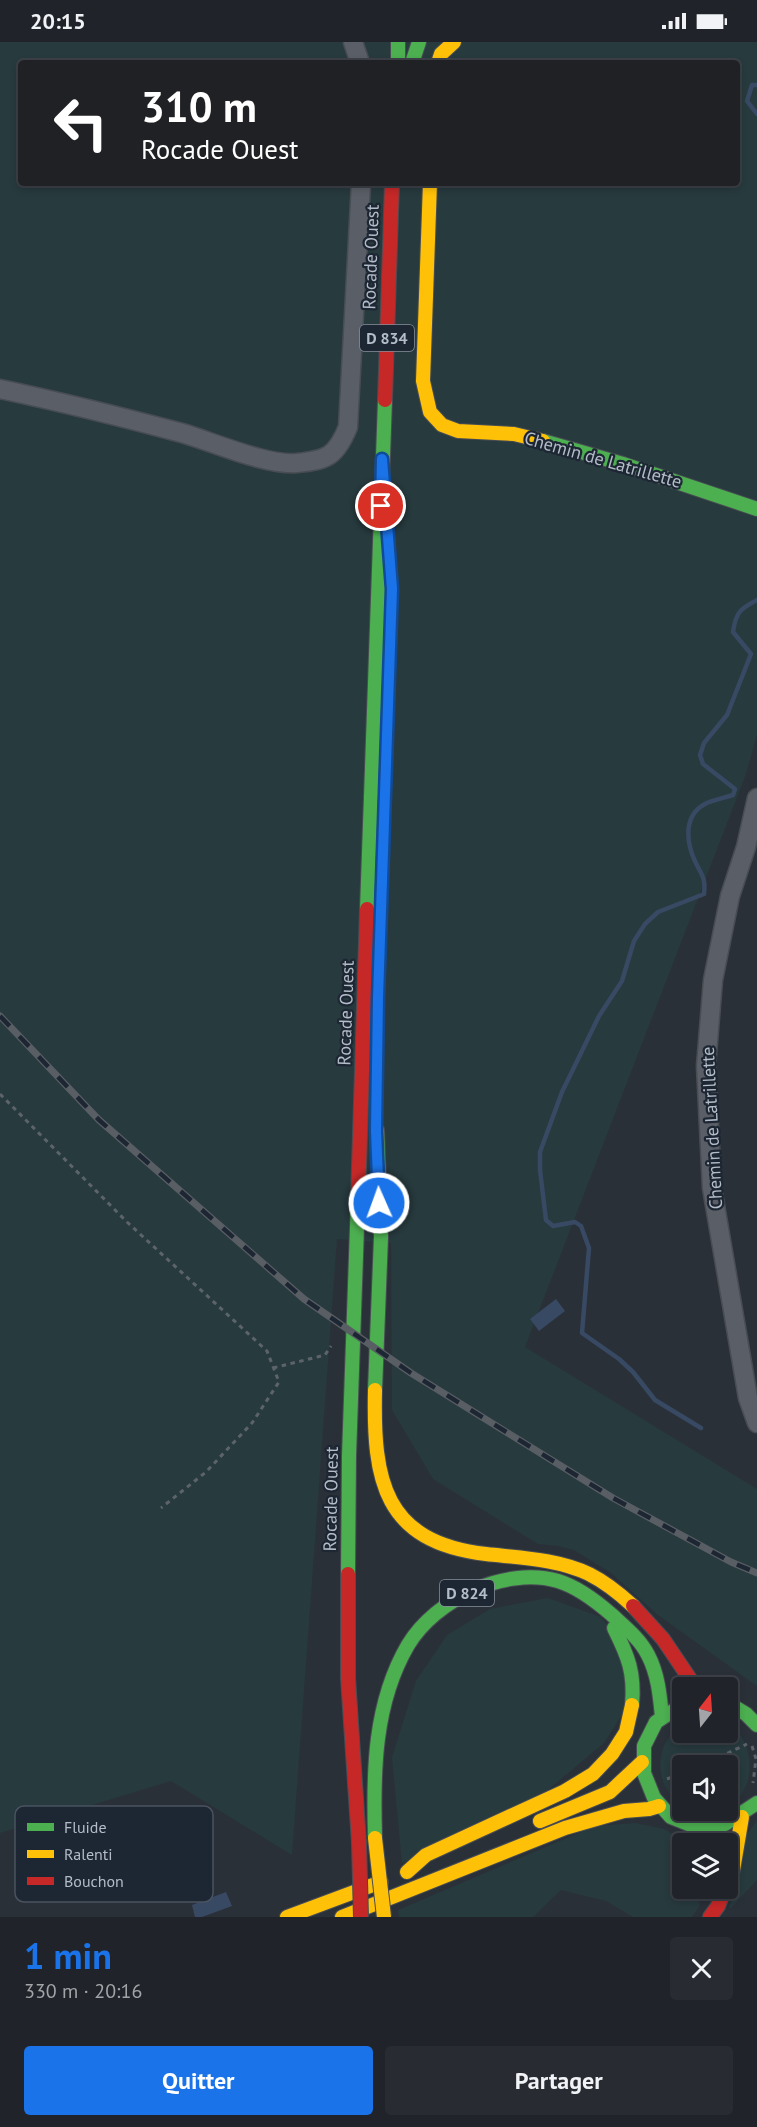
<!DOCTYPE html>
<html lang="fr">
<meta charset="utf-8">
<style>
:root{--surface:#20242a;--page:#282c32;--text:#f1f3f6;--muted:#a2a4a8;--line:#3d4147;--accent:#1a73e8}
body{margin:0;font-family:"PT Sans",sans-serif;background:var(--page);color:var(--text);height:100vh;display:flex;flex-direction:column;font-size:22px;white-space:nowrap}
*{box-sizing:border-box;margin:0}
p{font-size:20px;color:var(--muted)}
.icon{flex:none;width:33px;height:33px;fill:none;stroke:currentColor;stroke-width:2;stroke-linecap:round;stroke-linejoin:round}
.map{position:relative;height:1875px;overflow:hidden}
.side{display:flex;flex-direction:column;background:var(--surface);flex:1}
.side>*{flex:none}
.banner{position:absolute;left:18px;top:18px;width:722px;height:126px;border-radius:6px;box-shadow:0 3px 9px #0003,0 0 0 2px var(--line);background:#202124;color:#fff;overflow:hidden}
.needle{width:39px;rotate:17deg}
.controls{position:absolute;left:672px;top:1635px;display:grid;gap:12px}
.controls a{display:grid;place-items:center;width:66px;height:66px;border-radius:6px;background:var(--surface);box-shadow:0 3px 9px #0003,0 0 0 2px var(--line);font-size:30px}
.pin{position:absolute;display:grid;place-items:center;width:51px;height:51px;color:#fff;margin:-26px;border:3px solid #fff;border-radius:50%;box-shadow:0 2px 6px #0007}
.me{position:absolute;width:66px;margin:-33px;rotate:358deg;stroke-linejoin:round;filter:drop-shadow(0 0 4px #0008)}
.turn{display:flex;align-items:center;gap:21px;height:126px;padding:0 24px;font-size:27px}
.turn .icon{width:78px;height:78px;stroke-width:2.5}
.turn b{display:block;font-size:42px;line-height:51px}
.round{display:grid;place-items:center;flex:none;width:63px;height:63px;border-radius:6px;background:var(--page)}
.overview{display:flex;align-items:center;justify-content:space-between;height:102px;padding:0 24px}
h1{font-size:36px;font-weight:700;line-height:45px;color:var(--accent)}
.button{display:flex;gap:12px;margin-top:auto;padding:12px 24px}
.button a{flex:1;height:69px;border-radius:6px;background:var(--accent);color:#fff;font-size:24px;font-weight:700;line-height:69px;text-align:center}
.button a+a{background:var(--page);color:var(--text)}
.status{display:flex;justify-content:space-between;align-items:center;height:42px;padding:0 30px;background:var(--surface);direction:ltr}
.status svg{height:16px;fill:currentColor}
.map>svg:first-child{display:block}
</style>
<div class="status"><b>20:15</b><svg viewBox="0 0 49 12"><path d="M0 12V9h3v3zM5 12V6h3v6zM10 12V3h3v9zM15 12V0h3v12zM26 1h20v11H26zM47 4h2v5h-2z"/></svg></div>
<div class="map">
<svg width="757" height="1875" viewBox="0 0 757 1875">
<rect width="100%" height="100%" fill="#2a3038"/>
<g fill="#273a3e" fill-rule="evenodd">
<path d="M0 0H757V693L746 732 525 1305 757 1447V1644L658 1573 611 1531 574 1508 558 1504 538 1502 433 1437 392 1368 391 1201 337 1197 292 1813 171 1739 0 1791ZM21 21H736V141H21Z"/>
<polygon points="548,1556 601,1575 631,1615 624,1670 604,1701 542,1753 402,1821 392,1715 416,1639 447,1593 490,1567"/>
<path d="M728 1679C757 1703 757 1745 728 1767V1724H682V1763C663 1752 655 1725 664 1704 668 1695 675 1689 682 1682V1690H728Z"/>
<polygon points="757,1779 757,1838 729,1868 747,1792"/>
<polygon points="635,1781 664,1787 688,1801 682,1802 682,1846 700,1847 699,1865 692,1875 633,1875 606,1859 561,1848 533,1875 399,1875 398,1868 595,1784"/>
</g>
<g fill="#384963">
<polygon points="556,1257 565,1269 539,1289 530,1277"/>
<polygon points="226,1850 232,1864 202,1875 195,1875 192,1863"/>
</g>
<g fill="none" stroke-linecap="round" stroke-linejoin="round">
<g stroke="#384963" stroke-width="4.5">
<polyline points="757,43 752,43 747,59 757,72"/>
<path d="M701 1386 655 1358 633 1330 619 1317 582 1291 589 1206 581 1184 575 1180 553 1184 546 1178 540 1128V1110L562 1050 599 974 622 939 634 899 645 882 658 870 704 852C706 834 701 833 694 817 686 798 684 773 705 762 713 758 724 756 733 753L735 747 703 722 700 713 704 701 727 673 751 612 733 590C736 570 740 567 757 558"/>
</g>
<defs>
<polyline id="lane" points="39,1839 46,1829"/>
<g id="street">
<polyline points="353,0 360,21"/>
<path d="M0 347C61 360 122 375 182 391 213 400 267 424 297 421 328 418 336 414 348 385L361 141"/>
<polyline points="757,756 746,805 730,854 713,938 706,1024 712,1146 748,1356 757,1381"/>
</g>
<g id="fast">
<polyline points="398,0 398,21"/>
<polyline points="412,21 419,0"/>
<polyline points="543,399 623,422 757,467"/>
<polyline points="367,867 385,358"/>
<polyline points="375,1348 381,1195 377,1088"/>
<polyline points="348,1532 349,1414 358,1157"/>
<path d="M614 1586C628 1614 635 1631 632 1663"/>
<polyline points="728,1661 746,1672 757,1683"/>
<polyline points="682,1663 656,1680 644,1704 644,1731 654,1756 671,1775 696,1785 725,1782 757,1761"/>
<path d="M375 1794C373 1730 374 1661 408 1603 436 1557 505 1524 558 1539 578 1545 596 1559 612 1573 625 1585 640 1597 648 1613 658 1632 660 1654 662 1675"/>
</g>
<g id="slow">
<polyline points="438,21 441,12 454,0"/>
<polyline points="430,141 423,339 430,370 442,383 458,389 514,392 543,399"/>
<path d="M375 1348C373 1438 383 1500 486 1512 521 1516 557 1517 589 1532 605 1540 620 1552 633 1564"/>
<polyline points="540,1779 610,1750 642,1720"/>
<polyline points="407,1830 426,1813 565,1749 593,1732 612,1712 626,1690 632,1663"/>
<polyline points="728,1841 733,1828 742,1775"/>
<polyline points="287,1875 381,1840"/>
<polyline points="342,1875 565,1786 624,1769 649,1767 659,1764"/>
</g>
<g id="jam">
<polyline points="385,358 392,141"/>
<polyline points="358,1157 367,867"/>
<polyline points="348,1532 348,1636 359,1801"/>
<polyline points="633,1564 663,1597 696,1646"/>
<polyline points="710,1875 718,1864 725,1846"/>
</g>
</defs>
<use href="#lane" stroke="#484c53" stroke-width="12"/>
<use href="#street" stroke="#484c53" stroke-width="21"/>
<use href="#fast" stroke="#484c53" stroke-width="16"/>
<use href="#slow" stroke="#484c53" stroke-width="16"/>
<use href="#jam" stroke="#484c53" stroke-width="16"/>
<g stroke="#5d636a" stroke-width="3" stroke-dasharray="4.5 4.5" stroke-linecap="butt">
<polyline points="0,1052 127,1180 267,1309 279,1340 252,1381 206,1430 161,1466"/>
<polyline points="273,1326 325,1313 331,1304"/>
<polyline points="752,1704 756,1717 753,1741"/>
<polyline points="711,1719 747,1702"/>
<polyline points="701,1724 698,1717 708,1713 712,1724"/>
<polyline points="667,1737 682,1731"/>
</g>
<use href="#lane" stroke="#5a5e66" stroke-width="9"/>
<use href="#street" stroke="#5a5e66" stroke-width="18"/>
<use href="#fast" stroke="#4caf50" stroke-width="14"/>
<use href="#slow" stroke="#ffc107" stroke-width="14"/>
<use href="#jam" stroke="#c62828" stroke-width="14"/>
<defs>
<polyline id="rail" points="0,974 99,1078 304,1257 411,1331 613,1456 731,1520 757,1531"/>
</defs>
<use href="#rail" stroke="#595d64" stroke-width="7"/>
<use href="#rail" stroke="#1d2633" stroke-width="4.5" stroke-dasharray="14" stroke-linecap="butt"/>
<defs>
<polyline id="slow-bridge" points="375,1796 384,1875"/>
<polyline id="jam-bridge" points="359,1801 361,1875"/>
</defs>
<use href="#slow-bridge" stroke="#484c55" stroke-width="16" stroke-linecap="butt"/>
<use href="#jam-bridge" stroke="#484c55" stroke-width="16" stroke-linecap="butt"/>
<use href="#slow-bridge" stroke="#ffc107" stroke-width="14"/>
<use href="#jam-bridge" stroke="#c62828" stroke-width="14"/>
</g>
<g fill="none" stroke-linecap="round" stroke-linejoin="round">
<defs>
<polyline id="route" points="379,1161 376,1089 378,956 392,547 382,417 381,464"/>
</defs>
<use href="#route" stroke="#114b97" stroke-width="15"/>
<use href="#route" stroke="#1a73e8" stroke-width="10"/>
</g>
<g text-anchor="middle" stroke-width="4.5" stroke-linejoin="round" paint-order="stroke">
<g fill="#1d2633" stroke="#878f9c" stroke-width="1.5">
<rect x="360" y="283" width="54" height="26" rx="4.5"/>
<rect x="440" y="1538" width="54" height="26" rx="4.5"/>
</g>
<g font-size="16" font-weight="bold" fill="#b4bcc9">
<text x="387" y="302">D 834</text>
<text x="467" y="1557">D 824</text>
</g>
<g font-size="18" fill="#b4bcc9" stroke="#1d2633">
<text transform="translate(371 215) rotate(-88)" y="6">Rocade Ouest</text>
<text transform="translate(603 418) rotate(16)" y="6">Chemin de Latrillette</text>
<text transform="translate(346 971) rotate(-88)" y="6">Rocade Ouest</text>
<text transform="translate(712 1086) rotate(-93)" y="6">Chemin de Latrillette</text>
<text transform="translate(331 1457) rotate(-89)" y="6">Rocade Ouest</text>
</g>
</g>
<rect x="15" y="1764" width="198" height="96" rx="9" fill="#1d2633" stroke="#4a5360" stroke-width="1.5"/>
<rect x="27" y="1781" width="27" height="8" fill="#4caf50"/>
<rect x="27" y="1808" width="27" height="8" fill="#ffc107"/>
<rect x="27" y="1835" width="27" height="8" fill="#c62828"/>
<g font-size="16" fill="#b4bcc9">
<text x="64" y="1791">Fluide</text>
<text x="64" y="1818">Ralenti</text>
<text x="64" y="1845">Bouchon</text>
</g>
</svg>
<div class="controls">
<a><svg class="needle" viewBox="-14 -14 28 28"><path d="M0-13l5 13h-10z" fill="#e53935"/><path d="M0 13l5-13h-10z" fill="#a2a4a8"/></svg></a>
<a><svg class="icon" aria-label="sound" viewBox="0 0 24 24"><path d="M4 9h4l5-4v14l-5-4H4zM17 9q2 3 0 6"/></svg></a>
<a><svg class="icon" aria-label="layers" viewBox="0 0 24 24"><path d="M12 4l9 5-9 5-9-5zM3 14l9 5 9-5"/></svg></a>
</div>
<div class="pin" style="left:381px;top:464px;background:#d93025"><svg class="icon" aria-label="arrive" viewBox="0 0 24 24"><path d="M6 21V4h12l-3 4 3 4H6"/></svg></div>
<svg class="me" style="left:379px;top:1161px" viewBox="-20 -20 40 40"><circle r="17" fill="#1a73e8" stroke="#fff" stroke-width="3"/><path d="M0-11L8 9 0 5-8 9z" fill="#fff"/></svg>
<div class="banner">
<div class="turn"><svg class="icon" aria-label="left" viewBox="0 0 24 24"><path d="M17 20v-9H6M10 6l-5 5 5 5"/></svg><div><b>310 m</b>Rocade Ouest</div></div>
</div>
</div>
<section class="side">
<div class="overview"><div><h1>1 min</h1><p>330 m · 20:16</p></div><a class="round"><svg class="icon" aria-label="close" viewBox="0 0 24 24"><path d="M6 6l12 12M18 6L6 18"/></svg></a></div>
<div class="button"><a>Quitter</a><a>Partager</a></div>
</section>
